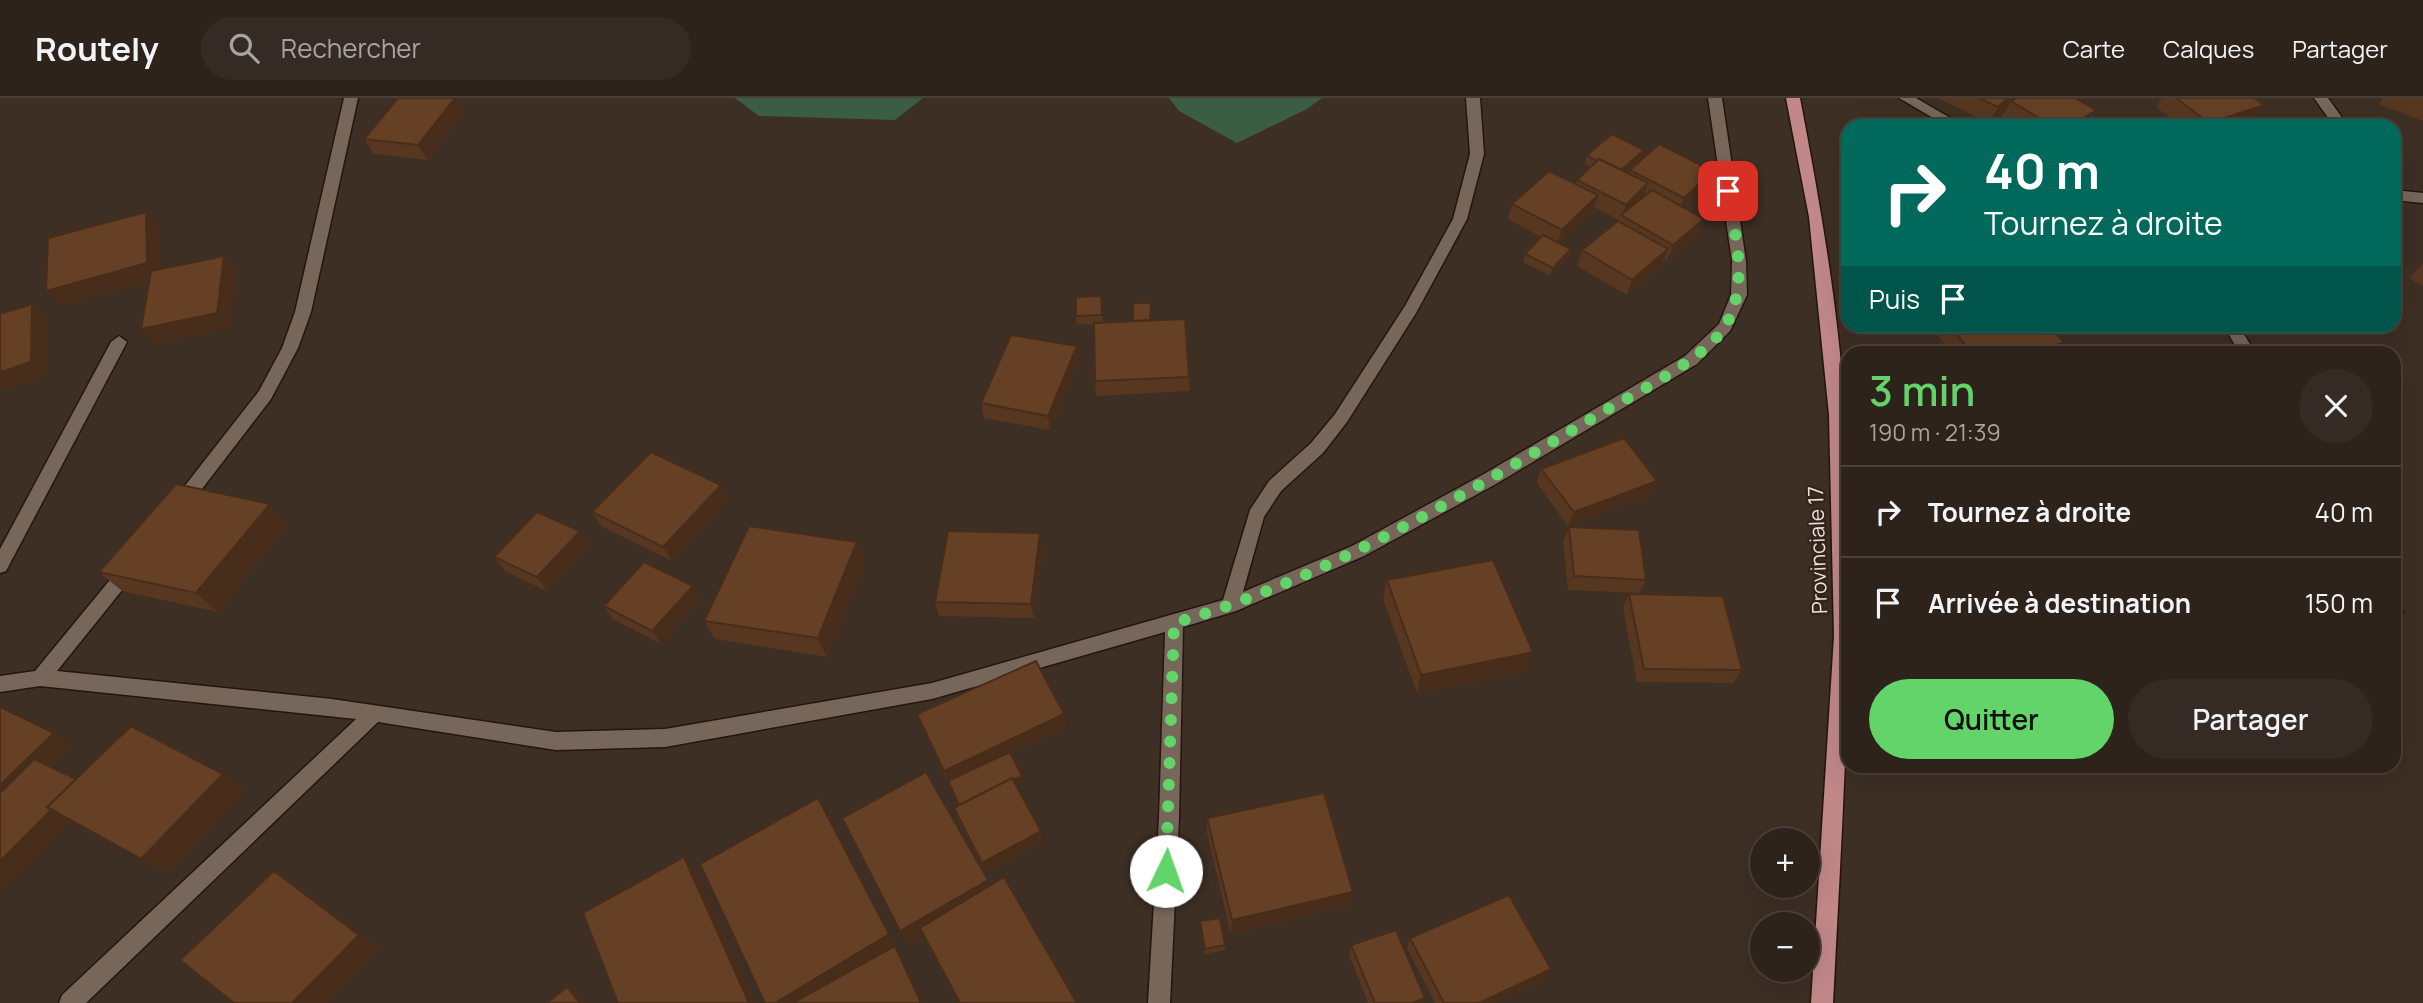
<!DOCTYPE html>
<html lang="fr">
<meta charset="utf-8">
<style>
:root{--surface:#2e231b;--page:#362b24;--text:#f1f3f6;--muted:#a7a4a3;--line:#49403a;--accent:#62d469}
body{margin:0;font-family:Manrope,sans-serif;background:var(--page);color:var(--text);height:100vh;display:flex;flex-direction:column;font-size:26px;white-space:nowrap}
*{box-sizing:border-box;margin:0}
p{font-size:23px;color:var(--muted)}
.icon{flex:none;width:38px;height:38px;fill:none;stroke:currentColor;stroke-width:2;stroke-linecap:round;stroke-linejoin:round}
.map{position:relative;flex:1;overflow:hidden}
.details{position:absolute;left:1841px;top:248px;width:560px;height:427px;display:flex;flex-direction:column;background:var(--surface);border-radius:21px;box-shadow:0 7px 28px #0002,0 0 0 2px var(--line)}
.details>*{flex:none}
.hud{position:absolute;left:1841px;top:21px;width:560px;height:214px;border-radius:21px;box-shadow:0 7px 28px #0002,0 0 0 2px var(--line);background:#00695c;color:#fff;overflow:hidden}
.buttons{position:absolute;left:1750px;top:730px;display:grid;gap:14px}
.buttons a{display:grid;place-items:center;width:70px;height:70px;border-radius:50%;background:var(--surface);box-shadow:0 7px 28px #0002,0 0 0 2px var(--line);font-size:35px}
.pin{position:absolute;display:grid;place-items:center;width:60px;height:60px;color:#fff;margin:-30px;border-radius:14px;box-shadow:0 4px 10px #0006}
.me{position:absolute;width:77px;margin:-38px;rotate:3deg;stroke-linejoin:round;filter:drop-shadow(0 0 5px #0008)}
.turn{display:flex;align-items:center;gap:24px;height:147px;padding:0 28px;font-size:32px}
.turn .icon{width:91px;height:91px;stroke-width:2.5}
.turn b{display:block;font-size:49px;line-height:60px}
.then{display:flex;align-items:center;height:66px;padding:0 28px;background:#0003;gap:14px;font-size:26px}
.round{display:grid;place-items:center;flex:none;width:74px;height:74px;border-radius:37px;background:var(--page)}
.summary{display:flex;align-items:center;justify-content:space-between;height:119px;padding:0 28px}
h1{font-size:42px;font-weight:600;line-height:52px;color:var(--accent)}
.cta{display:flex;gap:14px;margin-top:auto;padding:14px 28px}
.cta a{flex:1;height:80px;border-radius:42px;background:var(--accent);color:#111;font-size:28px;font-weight:600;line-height:80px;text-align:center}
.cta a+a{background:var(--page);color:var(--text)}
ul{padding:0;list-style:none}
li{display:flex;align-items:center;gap:21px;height:91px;padding:0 28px;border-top:2px solid var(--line)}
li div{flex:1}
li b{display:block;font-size:26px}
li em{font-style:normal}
header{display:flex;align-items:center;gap:42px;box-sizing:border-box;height:98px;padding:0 35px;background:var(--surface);border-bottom:2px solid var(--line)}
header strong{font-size:33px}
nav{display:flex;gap:38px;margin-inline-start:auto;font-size:24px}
.search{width:490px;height:63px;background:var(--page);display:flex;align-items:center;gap:18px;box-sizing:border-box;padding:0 24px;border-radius:38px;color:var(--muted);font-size:26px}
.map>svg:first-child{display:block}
</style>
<header>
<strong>Routely</strong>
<div class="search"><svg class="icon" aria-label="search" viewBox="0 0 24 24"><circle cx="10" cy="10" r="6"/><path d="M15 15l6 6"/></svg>Rechercher</div>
<nav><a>Carte</a><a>Calques</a><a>Partager</a></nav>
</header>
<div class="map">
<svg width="2423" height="905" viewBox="0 0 2423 905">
<rect width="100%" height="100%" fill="#3e2f24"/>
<g fill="#3b5d43">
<polygon points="735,0 923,0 895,22 759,18"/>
<polygon points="1169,0 1322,0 1307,11 1237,45 1179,13"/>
</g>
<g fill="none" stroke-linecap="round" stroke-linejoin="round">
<defs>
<g id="minor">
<polygon points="344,0 358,0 311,214 298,250 271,301 185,413 173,413 170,408 173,403 259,293 282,250 295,214"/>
<polygon points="1466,0 1480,0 1484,56 1467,121 1416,215 1347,324 1323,355 1281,393 1264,419 1243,494 1352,448 1484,376 1685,258 1719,226 1731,197 1732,163 1708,0 1722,0 1746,163 1747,197 1730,233 1697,266 1496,386 1364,458 1236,513 1183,529 1179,720 1170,905 1148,905 1159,720 1165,534 932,601 665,649 556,652 378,624 86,905 59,905 62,897 356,621 40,588 0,594 0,578 35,573 123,466 129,464 135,466 138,471 135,476 57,573 332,601 556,634 665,631 932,585 1223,502 1250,412 1269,383 1311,345 1335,316 1405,208 1453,121 1470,56"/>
<polygon points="1899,0 1916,0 1964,28 1947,28"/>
<polygon points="2314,0 2328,0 2348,28 2334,28"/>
<polygon points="2394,92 2423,95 2423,105 2394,102"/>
<polygon points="2224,228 2239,228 2256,256 2240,256"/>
<polygon points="119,238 127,244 6,473 0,475 0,451 111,244"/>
<polygon points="2394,505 2400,508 2403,514 2400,519 2394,522"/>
</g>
<path id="major" d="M1786 0H1800C1820 105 1839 212 1845 319 1856 514 1843 710 1833 905H1811L1834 538 1829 317 1809 119Z"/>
</defs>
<use href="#minor" stroke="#24160d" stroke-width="3"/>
<use href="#major" stroke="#24160d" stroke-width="3"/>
<use href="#minor" fill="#77665a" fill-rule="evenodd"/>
<use href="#major" fill="#c18789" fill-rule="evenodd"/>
</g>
<g fill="#573720">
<polygon points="1938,0 2016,0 2096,12 2086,28 2016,28 2001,19 2009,7 1989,25"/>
<polygon points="2162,0 2254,0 2251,23 2236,28 2181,28 2156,9"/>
<polygon points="2383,0 2423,0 2423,23 2379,6"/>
<polygon points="464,15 428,62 374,56 364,41"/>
<polygon points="1644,52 1642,60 1626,74 1628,76 1630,72 1707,89 1684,110 1698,136 1667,162 1665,161 1662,167 1627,197 1577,168 1582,152 1619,123 1619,122 1594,109 1593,113 1559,145 1571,151 1568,159 1550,178 1523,164 1525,156 1541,139 1508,121 1512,106 1575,86 1577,82 1591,69 1585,65 1587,57"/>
<polygon points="2423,166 2423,188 2409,180"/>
<polygon points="1101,198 1103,224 1133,223 1151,213 1151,222 1189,279 1189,293 1096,298 1095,283 1094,226 1077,226 1076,218"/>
<polygon points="1938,228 2050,228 2064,245 2056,256 1951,256 1935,233"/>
<polygon points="1079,263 1050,332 984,320 981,305"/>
<polygon points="1541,371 1657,383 1651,397 1568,428 1537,385"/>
<polygon points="721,387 728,401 672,463 601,428 592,414"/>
<polygon points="289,426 218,514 122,493 99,474"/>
<polygon points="1569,429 1646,482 1639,495 1568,492 1563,443"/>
<polygon points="580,433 589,447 547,493 505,473 494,459"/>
<polygon points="857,444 865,463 827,559 715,541 704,523"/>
<polygon points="1043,449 1034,520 939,518 935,504"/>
<polygon points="1387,482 1526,573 1417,595 1383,501"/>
<polygon points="1629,496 1742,572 1733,585 1637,584 1623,510"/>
<polygon points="701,502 661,546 613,521 604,508"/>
<polygon points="917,616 1067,629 1011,655 1023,684 1016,687 1044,744 986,775 958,721 954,710 958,708"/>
<polygon points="1207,720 1353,794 1350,808 1231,836 1207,735"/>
<polygon points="1200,823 1225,847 1225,852 1205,856"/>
<polygon points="1410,840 1545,881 1493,905 1435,905 1407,850"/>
<polygon points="1351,847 1423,905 1368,905 1349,857"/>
</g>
<g fill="#472d1a">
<polygon points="456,0 464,15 428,62 418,47"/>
<polygon points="2008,0 2016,0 2011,3 2009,7 1989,25 1998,9"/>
<polygon points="2264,7 2251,23 2236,28 2207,28 2209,25"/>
<polygon points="2096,12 2086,28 2070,28"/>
<polygon points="1644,52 1642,60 1616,82 1619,74"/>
<polygon points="1713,73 1707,89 1678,116 1684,100"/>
<polygon points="1648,85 1643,101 1622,117 1626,107"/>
<polygon points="1598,97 1593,113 1557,147 1562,132"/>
<polygon points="146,114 159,129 161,181 62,208 46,193"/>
<polygon points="1704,121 1698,136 1667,162 1673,147"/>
<polygon points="1571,151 1568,159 1550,178 1553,170"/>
<polygon points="1668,151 1662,167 1627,197 1632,182"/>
<polygon points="224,158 237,173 230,230 155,246 141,231"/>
<polygon points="32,206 48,222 47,279 0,293 0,274"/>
<polygon points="2064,245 2056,256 2004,256"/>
<polygon points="1077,248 1079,263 1050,332 1048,318"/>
<polygon points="1657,383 1651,397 1568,428 1574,414"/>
<polygon points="721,387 728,401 672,463 663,449"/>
<polygon points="270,406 289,426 218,514 196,495"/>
<polygon points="580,433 589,447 547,493 537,479"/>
<polygon points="1040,435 1043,449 1034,520 1031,506"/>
<polygon points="857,444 865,463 827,559 818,540"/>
<polygon points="693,488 701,502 661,546 652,533"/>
<polygon points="1533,554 1526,573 1417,595 1421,577"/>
<polygon points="1064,616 1067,629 948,684 944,673"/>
<polygon points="54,635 73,647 0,719 0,687"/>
<polygon points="223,676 246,692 167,776 141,761"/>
<polygon points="1022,678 1023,684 961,713 959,708"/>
<polygon points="818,700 897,849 896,850 903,862 923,905 775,905"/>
<polygon points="51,712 71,723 3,793 0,791 0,763"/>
<polygon points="1041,733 1044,744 986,775 982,765"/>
<polygon points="684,759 697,774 756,905 749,905"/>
<polygon points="274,773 297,787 381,850 328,905 292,905"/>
<polygon points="988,782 993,796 908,847 900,833"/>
<polygon points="1353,794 1350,808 1231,836 1232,822"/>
<polygon points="1551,871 1545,881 1493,905 1479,905"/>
<polygon points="567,889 579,898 585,905 580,905"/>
<polygon points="1425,900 1423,905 1412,905"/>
</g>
<g fill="#654025" stroke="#472d1a" stroke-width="2">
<polygon points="398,0 455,0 418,47 364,41"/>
<polygon points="1979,0 2008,0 1998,9"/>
<polygon points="2016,0 2075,0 2096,12 2070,28 2052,28 2011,3"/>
<polygon points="2176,0 2254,0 2264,7 2209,25"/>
<polygon points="2094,24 2100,28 2088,28"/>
<polygon points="1612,36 1644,52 1621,72 1599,61 1597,63 1587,57"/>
<polygon points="1659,46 1713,73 1684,100 1630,72"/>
<polygon points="1599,61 1648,85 1626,107 1577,82"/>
<polygon points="1549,73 1598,97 1562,132 1512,106"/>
<polygon points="1652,92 1704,121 1673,147 1621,117"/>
<polygon points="146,114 147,165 46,193 48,140"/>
<polygon points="1618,123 1668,151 1632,182 1582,152"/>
<polygon points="1543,137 1571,151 1553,170 1525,156"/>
<polygon points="224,158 217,215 141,231 151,173"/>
<polygon points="1101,198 1102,217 1076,218 1076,199"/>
<polygon points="1133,205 1151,205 1150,222 1133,223"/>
<polygon points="32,206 31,264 0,274 0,216"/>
<polygon points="1185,221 1189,279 1095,283 1094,225"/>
<polygon points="1951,228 2050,228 2064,245 2004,256 1972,256"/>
<polygon points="1011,237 1077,248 1048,318 981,305"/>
<polygon points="1624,340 1657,383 1574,414 1541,371"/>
<polygon points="651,354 721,387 663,449 592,414"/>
<polygon points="176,386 270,406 196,495 99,474"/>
<polygon points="537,414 580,433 537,479 494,459"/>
<polygon points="749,428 857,444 818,540 704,523"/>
<polygon points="1569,429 1639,432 1646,482 1574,478"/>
<polygon points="948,433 1040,435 1031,506 935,504"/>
<polygon points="1493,462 1533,554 1421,577 1387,482"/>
<polygon points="644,464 693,488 652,533 604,508"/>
<polygon points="1629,496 1723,498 1742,572 1644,571"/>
<polygon points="1036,563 1064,616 944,673 917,616"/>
<polygon points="0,609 54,635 0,687"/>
<polygon points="131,628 223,676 141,761 47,709"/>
<polygon points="1010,654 1022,678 1013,682 1012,680 959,707 948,683"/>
<polygon points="34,661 76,681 47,709 51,712 0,763 0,695"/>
<polygon points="926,674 988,782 900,833 842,720"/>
<polygon points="1012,680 1041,733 982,765 954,710"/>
<polygon points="1324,695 1353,794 1232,822 1207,720"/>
<polygon points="818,700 889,836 775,905 765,905 700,766"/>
<polygon points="684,759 749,905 618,905 583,815"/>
<polygon points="274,773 359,837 292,905 234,905 180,862"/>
<polygon points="1004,779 1077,905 960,905 920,830"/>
<polygon points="1509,797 1551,871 1479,905 1444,905 1410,840"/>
<polygon points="1220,820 1225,847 1205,851 1200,823"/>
<polygon points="1396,832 1425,900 1412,905 1375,905 1351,847"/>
<polygon points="895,848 921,905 793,905"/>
<polygon points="567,889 580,905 547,905"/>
</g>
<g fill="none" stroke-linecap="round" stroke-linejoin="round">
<path stroke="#62d469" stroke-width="12" stroke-dasharray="0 21.6" d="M1166 773 1174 525C1327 481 1465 396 1601 315 1634 296 1707 260 1726 227 1749 185 1735 138 1728 93"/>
</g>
<g text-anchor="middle" stroke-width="5" stroke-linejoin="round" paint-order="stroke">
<g font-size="21" fill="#ece2db" stroke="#33251a">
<text transform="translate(1818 452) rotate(-92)" y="7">Provinciale 17</text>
</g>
</g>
</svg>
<div class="buttons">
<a>+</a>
<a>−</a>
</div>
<div class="pin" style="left:1728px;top:93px;background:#d93025"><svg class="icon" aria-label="arrive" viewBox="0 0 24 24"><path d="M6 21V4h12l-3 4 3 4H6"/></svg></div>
<svg class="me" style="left:1166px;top:773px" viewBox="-20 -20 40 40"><circle r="19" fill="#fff"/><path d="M0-13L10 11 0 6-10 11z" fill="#62d469"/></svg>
<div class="hud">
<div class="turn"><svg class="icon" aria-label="right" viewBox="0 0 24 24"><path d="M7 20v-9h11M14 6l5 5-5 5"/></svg><div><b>40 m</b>Tournez à droite</div></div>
<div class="then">Puis<svg class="icon" aria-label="arrive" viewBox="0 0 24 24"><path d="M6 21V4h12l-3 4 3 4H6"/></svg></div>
</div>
<section class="details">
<div class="summary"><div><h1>3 min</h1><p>190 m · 21:39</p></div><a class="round"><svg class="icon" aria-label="close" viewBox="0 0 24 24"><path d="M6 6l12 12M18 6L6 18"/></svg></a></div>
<ul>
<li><svg class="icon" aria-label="right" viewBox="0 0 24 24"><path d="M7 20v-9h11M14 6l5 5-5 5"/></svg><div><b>Tournez à droite</b></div><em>40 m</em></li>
<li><svg class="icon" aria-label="arrive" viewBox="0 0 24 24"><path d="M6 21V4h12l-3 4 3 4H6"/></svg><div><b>Arrivée à destination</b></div><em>150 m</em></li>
</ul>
<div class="cta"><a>Quitter</a><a>Partager</a></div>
</section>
</div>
